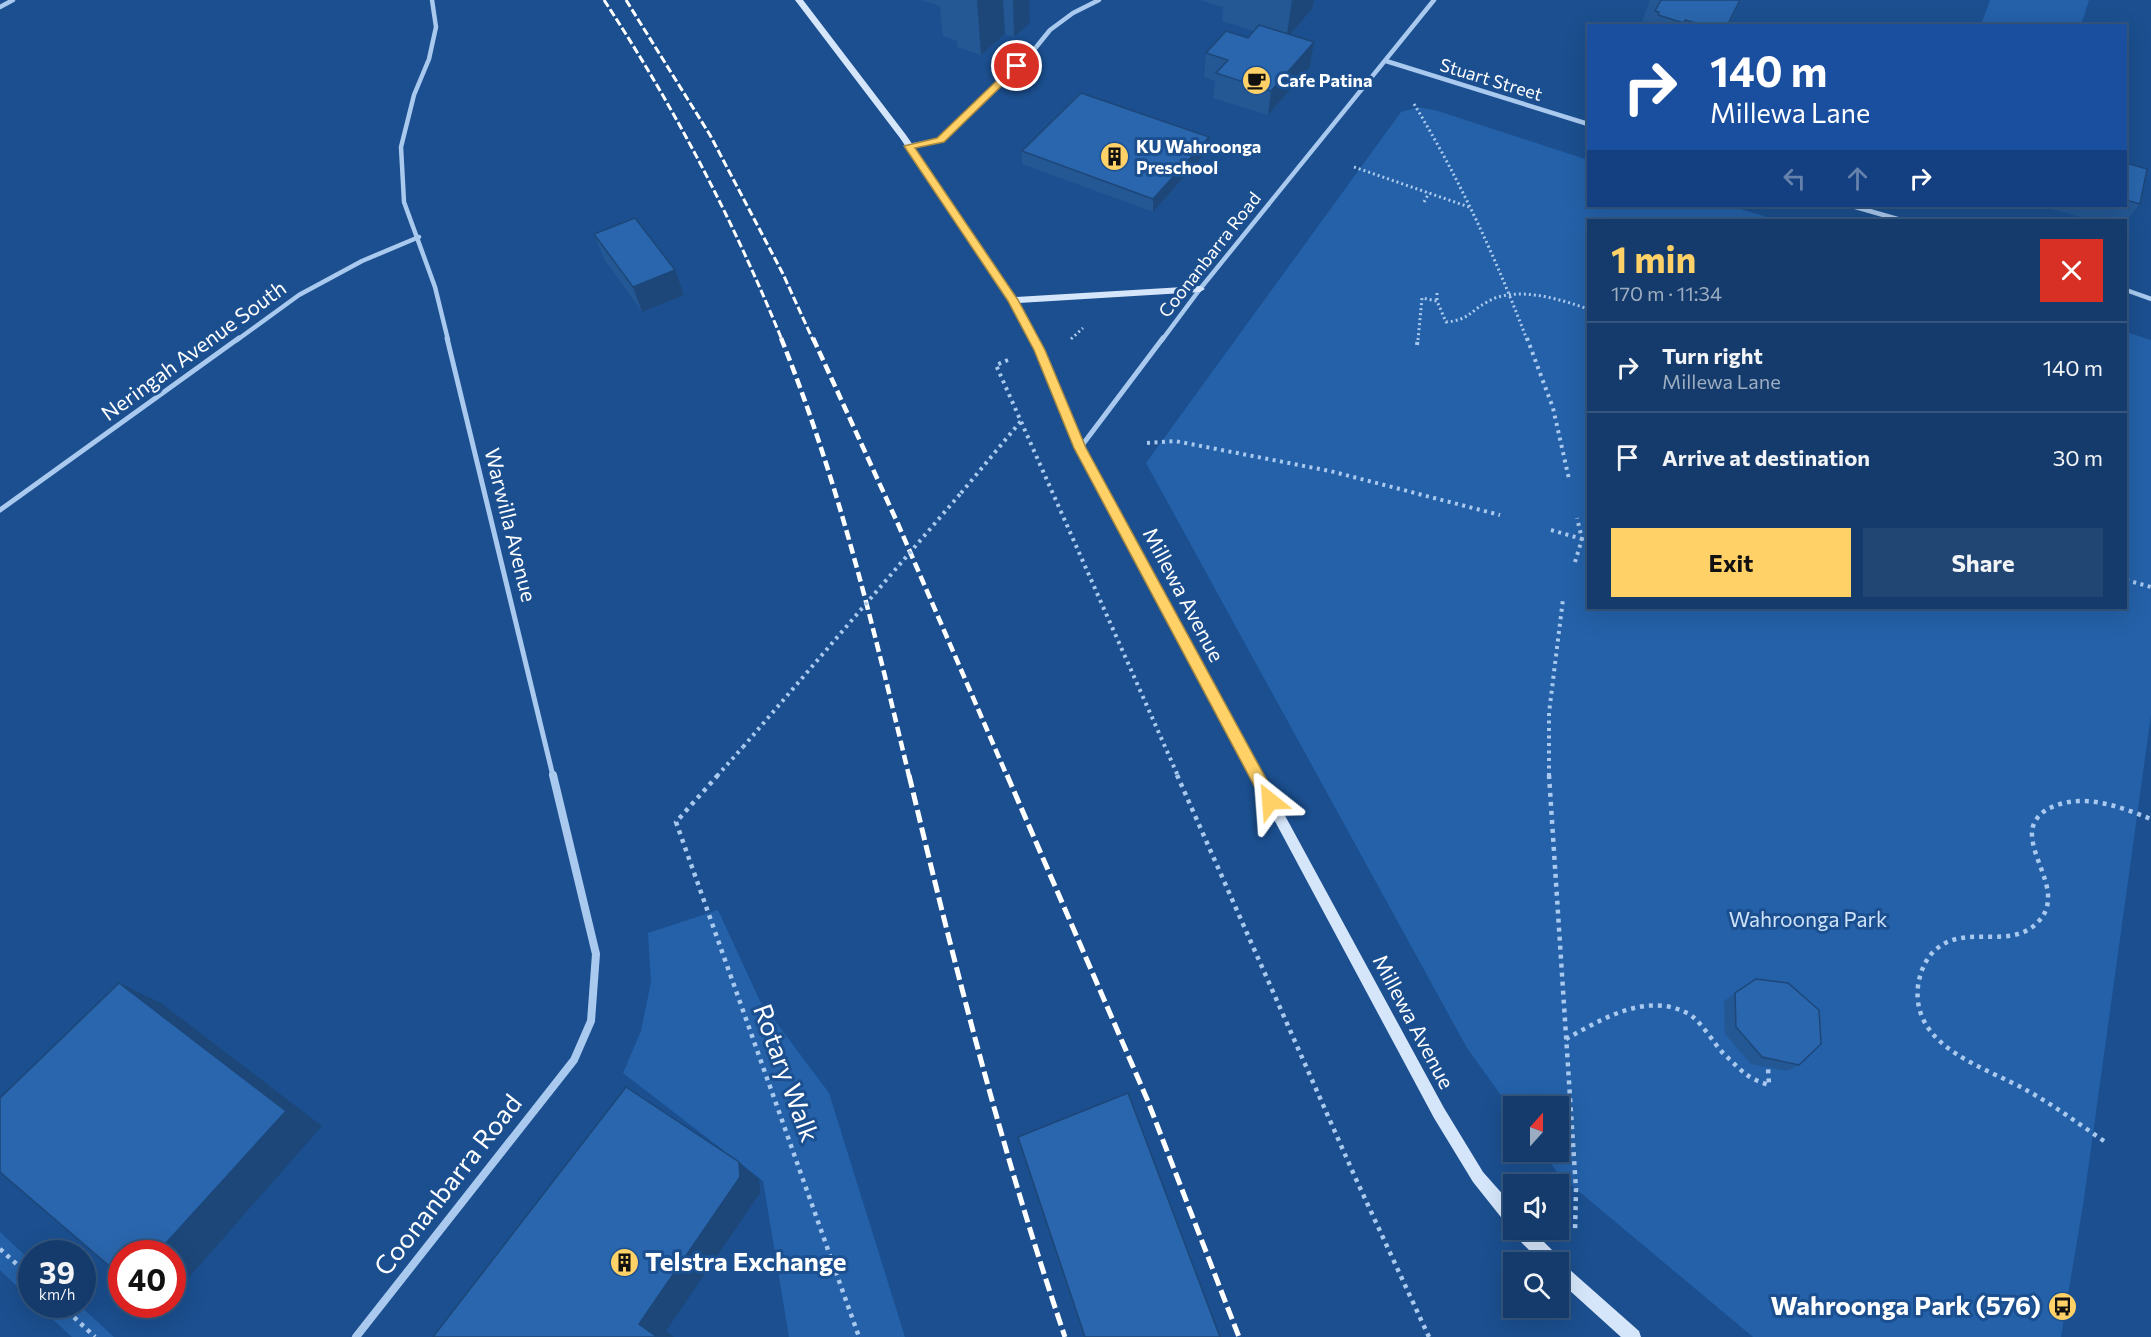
<!DOCTYPE html>
<meta charset="utf-8">
<style>
:root{--surface:#143b6b;--page:#214673;--text:#f1f3f6;--muted:#9dadc1;--line:#33557e;--accent:#ffd166}
body{margin:0;font-family:Commissioner,sans-serif;background:var(--page);color:var(--text);height:100vh;display:flex;flex-direction:column;font-size:22px;white-space:nowrap}
*{box-sizing:border-box;margin:0}
p{font-size:20px;color:var(--muted)}
.icon{flex:none;width:33px;height:33px;fill:none;stroke:currentColor;stroke-width:2;stroke-linecap:round;stroke-linejoin:round}
.map{position:relative;flex:1;overflow:hidden}
.sheet{position:absolute;left:1587px;top:219px;width:540px;height:390px;display:flex;flex-direction:column;background:var(--surface);border-radius:0px;box-shadow:0 6px 24px #0002,0 0 0 2px var(--line)}
.sheet>*{flex:none}
.guide{position:absolute;left:1587px;top:24px;width:540px;height:183px;border-radius:0px;box-shadow:0 6px 24px #0002,0 0 0 2px var(--line);background:#1a4fa0;color:#fff;overflow:hidden}
.needle{width:39px;rotate:21deg}
.controls{position:absolute;left:1503px;top:1096px;display:grid;gap:12px}
.controls a{display:grid;place-items:center;width:66px;height:66px;border-radius:0px;background:var(--surface);box-shadow:0 6px 24px #0002,0 0 0 2px var(--line);font-size:30px}
.speed{position:absolute;left:18px;top:1240px;display:flex;gap:12px;font-size:30px;font-weight:700;text-align:center}
.speed>*{display:grid;place-content:center;width:78px;height:78px;border-radius:50%;background:var(--surface);box-shadow:0 6px 24px #0002,0 0 0 2px var(--line);line-height:1}
.speed small{font-size:15px;font-weight:400}
.speed .limit{border:9px solid #d22;background:#fff;color:#111}
.pin{position:absolute;display:grid;place-items:center;width:51px;height:51px;color:#fff;margin:-26px;border:3px solid #fff;border-radius:50%;box-shadow:0 2px 6px #0007}
.me{position:absolute;width:66px;margin:-33px;rotate:332deg;stroke-linejoin:round;filter:drop-shadow(0 0 4px #0008)}
.turn{display:flex;align-items:center;gap:21px;height:126px;padding:0 24px;font-size:27px}
.turn .icon{width:78px;height:78px;stroke-width:2.5}
.turn b{display:block;font-size:42px;line-height:51px}
.lanes{display:flex;align-items:center;height:57px;padding:0 24px;background:#0003;justify-content:center;gap:30px;direction:ltr}
.lanes .off{opacity:.35}
.round{display:grid;place-items:center;flex:none;width:63px;height:63px;border-radius:0px;background:var(--page)}
.headline{display:flex;align-items:center;justify-content:space-between;height:102px;padding:0 24px}
h1{font-size:36px;font-weight:700;line-height:45px;color:var(--accent)}
.action{display:flex;gap:12px;margin-top:auto;padding:12px 24px}
.action a{flex:1;height:69px;border-radius:0px;background:var(--accent);color:#111;font-size:24px;font-weight:700;line-height:69px;text-align:center}
.action a+a{background:var(--page);color:var(--text)}
ul{padding:0;list-style:none}
li{display:flex;align-items:center;gap:18px;height:90px;padding:0 24px;border-top:2px solid var(--line)}
li div{flex:1}
li b{display:block;font-size:22px}
li em{font-style:normal}
.map>svg:first-child{display:block}
</style>
<div class="map">
<svg width="2151" height="1337" viewBox="0 0 2151 1337">
<rect width="100%" height="100%" fill="#1b4f8f"/>
<g fill="#2461a8">
<polygon points="1990,0 2089,0 2081,25 1981,25"/>
<polygon points="1418,107 1438,111 1588,160 1588,206 1730,206 1777,220 1588,220 1588,608 2126,608 2126,332 2151,340 2151,715 2084,1199 2061,1337 1753,1337 1576,1189 1557,1172 1543,1152 1558,1152 1558,1107 1514,1107 1513,1112 1467,1048 1146,463 1401,112"/>
<polygon points="718,910 760,1001 829,1093 905,1337 789,1337 763,1181 623,1073 641,1031 651,982 648,933"/>
<polygon points="0,1232 31,1261 31,1300 0,1270"/>
<polygon points="37,1305 79,1305 114,1337 72,1337"/>
</g>
<g fill="none" stroke-linecap="round" stroke-linejoin="round">
<g stroke="#a9c9ee" stroke-width="3" stroke-dasharray="2 3" stroke-linecap="butt">
<path d="M1414 104C1459 178 1496 258 1527 340"/>
<polyline points="1354,167 1469,207"/>
<polyline points="1424,202 1429,193"/>
<polyline points="1437,293 1437,301"/>
<polyline points="1071,339 1083,328"/>
<path d="M1418 340 1422 298 1437 301 1446 322C1469 320 1469 312 1487 302 1515 285 1560 299 1588 309"/>
</g>
<g stroke="#a9c9ee" stroke-width="4" stroke-dasharray="3 4.5" stroke-linecap="butt">
<polyline points="1527,338 1553,408 1569,479"/>
<polyline points="1417,345 1418,338"/>
<polyline points="1008,360 996,365 1178,776"/>
<polyline points="1147,443 1175,441 1330,471 1500,515"/>
<polyline points="961,493 1021,421"/>
<polyline points="1551,530 1582,539 1588,538"/>
<polyline points="1575,562 1582,539 1577,518"/>
<polyline points="2126,580 2151,587"/>
<polyline points="717,776 743,747"/>
<polyline points="1549,776 1549,713 1563,599"/>
</g>
<g stroke="#a9c9ee" stroke-width="4.5" stroke-dasharray="4 5" stroke-linecap="butt">
<polyline points="718,775 676,822 859,1337"/>
<polyline points="1177,775 1355,1177 1429,1337"/>
<polyline points="1549,775 1576,1189 1575,1233"/>
<path d="M1566 1039C1602 1019 1646 992 1687 1013 1699 1018 1714 1044 1724 1054 1741 1070 1746 1078 1769 1085L1768 1068"/>
<path d="M2104 1141C2079 1124 2055 1106 2028 1091 1986 1067 1911 1048 1918 986 1920 971 1927 955 1939 947 1968 925 2012 950 2038 922 2063 896 2034 865 2032 836 2031 825 2037 816 2046 810 2080 791 2118 806 2151 819"/>
<polyline points="0,1249 32,1278"/>
<polyline points="61,1305 95,1337"/>
</g>
<g stroke="#a9c9ee" stroke-width="4.5">
<polyline points="432,0 436,27 429,59 414,95 401,147 404,202 435,287 448,340"/>
<polyline points="0,7 13,0"/>
<polyline points="1386,61 1588,124"/>
<polyline points="909,146 940,140 1033,51 1050,30 1073,13 1099,0"/>
<polyline points="1852,206 1901,220"/>
<polyline points="2126,290 2151,299"/>
<polyline points="237,340 299,295 362,261 419,237"/>
<polyline points="1162,340 1200,289 1434,0"/>
</g>
<g stroke="#a9c9ee" stroke-width="5">
<polyline points="447,338 553,776"/>
<polyline points="1080,448 1163,338"/>
<polyline points="0,510 239,338"/>
</g>
<polyline stroke="#a9c9ee" stroke-width="8" points="356,1337 574,1060 591,1021 596,954 553,775"/>
<g fill="#d6e6fa" fill-rule="evenodd">
<polygon points="795,0 803,0 906,135 1016,297 1200,286 1205,289 1200,292 1019,303 1045,350 1085,448 1444,1108 1483,1172 1514,1207 1514,1228 1508,1226 1473,1182 1434,1118 1075,448 1035,350 1009,301 900,138"/>
<polygon points="1514,1229 1532,1230 1559,1257 1561,1262 1639,1331 1641,1337 1621,1337 1558,1280 1558,1263 1542,1263 1515,1236"/>
</g>
<g stroke="#fff" stroke-width="3" stroke-dasharray="8 3" stroke-linecap="butt">
<path d="M604 0C675 108 733 220 782 340"/>
<polyline points="626,0 710,135 783,274 813,340"/>
</g>
<g stroke="#fff" stroke-width="4.5" stroke-dasharray="10 4.5" stroke-linecap="butt">
<path d="M781 338C838 479 874 629 909 776"/>
<polyline points="813,338 898,524 1007,776"/>
</g>
<g stroke="#fff" stroke-width="5" stroke-dasharray="13 5" stroke-linecap="butt">
<path d="M909 775C954 964 1002 1152 1065 1337"/>
<polyline points="1007,775 1147,1099 1239,1337"/>
</g>
<polyline stroke="#a9c9ee" stroke-width="4" stroke-dasharray="3 4.5" stroke-linecap="butt" points="743,747 961,493"/>
</g>
<g fill="#245895">
<polygon points="921,0 1029,0 1030,23 1014,37 1005,34 981,55 957,47 957,41 943,36 940,6"/>
<polygon points="1199,0 1314,0 1312,9 1291,35 1314,42 1310,67 1268,115 1213,98 1215,81 1204,77 1206,53 1248,38 1254,31 1222,21 1223,7"/>
<polygon points="1650,0 1741,0 1729,26 1649,26 1650,23 1642,21"/>
<polygon points="1208,150 1153,212 1022,164 1022,151"/>
<polygon points="2126,163 2140,204 2126,221 2091,220 2041,206 2126,206"/>
<polygon points="594,234 684,295 642,312 604,259"/>
<polygon points="1756,979 1799,1065 1787,1071 1751,1064 1725,1034 1724,1001"/>
<polygon points="1018,1137 1220,1337 1084,1337"/>
</g>
<g fill="#1d4779">
<polygon points="977,0 1003,0 1005,34 981,55"/>
<polygon points="1013,0 1029,0 1030,23 1014,37"/>
<polygon points="1292,0 1314,0 1312,9 1286,40"/>
<polygon points="1314,42 1310,67 1268,115 1271,91"/>
<polygon points="1209,137 1208,150 1153,212 1153,199"/>
<polygon points="675,270 684,295 642,312 633,287"/>
<polygon points="119,983 161,1003 322,1126 176,1292 172,1291 172,1254 156,1254"/>
<polygon points="739,1162 759,1179 760,1193 666,1331 674,1337 657,1337 639,1324"/>
</g>
<g fill="#2a66ad" stroke="#1d4779" stroke-width="1.5">
<polygon points="1661,0 1740,0 1727,26 1706,26 1685,20 1684,23 1658,15 1659,12 1655,11"/>
<polygon points="1259,25 1314,42 1271,91 1216,73 1228,60 1206,53 1226,31 1248,38"/>
<polygon points="1081,93 1209,137 1153,199 1022,151"/>
<polygon points="2126,163 2147,169 2140,204 2126,200"/>
<polygon points="635,218 675,270 633,287 594,234"/>
<polygon points="1756,979 1788,983 1819,1010 1821,1044 1799,1065 1762,1057 1736,1027 1735,993"/>
<polygon points="119,983 286,1111 156,1254 122,1254 122,1277 0,1172 0,1098"/>
<polygon points="626,1087 739,1162 740,1177 639,1324 657,1337 433,1337"/>
<polygon points="1128,1093 1220,1337 1085,1337 1018,1137"/>
</g>
<polygon fill="#ffd166" stroke="#a68842" stroke-width="1.5" points="1014,64 1022,66 944,142 915,148 1018,300 1045,350 1086,448 1276,797 1278,801 1276,806 1270,808 1265,806 1074,448 1034,350 1008,301 904,146 937,138"/>
<defs>
<symbol id="cafe-disc" viewBox="-11 -11 22 22"><circle r="9.5" fill="#ffd166" stroke="#1b4f8f"/><path d="M-5.5-4.5H6V0H3Q3 3.5 0 3.5H-2.5Q-5.5 3.5-5.5 0ZM3-3.2v2h1.7v-2ZM-6 4.5H4V6H-6Z" fill="#111"/></symbol>
<symbol id="building-disc" viewBox="-11 -11 22 22"><circle r="9.5" fill="#ffd166" stroke="#1b4f8f"/><path d="M-4-6H4V6H1V3H-1V6H-4ZM-2.5-4.3h1.7v1.8h-1.7ZM.8-4.3h1.7v1.8H.8ZM-2.5-1h1.7V.8h-1.7ZM.8-1h1.7V.8H.8Z" fill="#111"/></symbol>
<symbol id="bus-disc" viewBox="-11 -11 22 22"><circle r="9.5" fill="#ffd166" stroke="#1b4f8f"/><path d="M-5-6H5V4H4V6H2V4H-2V6H-4V4H-5ZM-3.5-4V0h7V-4ZM-3.5 1.2v1.5H-2V1.2ZM2 1.2v1.5H3.5V1.2Z" fill="#111"/></symbol>
</defs>
<g fill-rule="evenodd">
<use href="#cafe-disc" x="1240" y="64" width="33" height="33"/>
<use href="#building-disc" x="1098" y="140" width="33" height="33"/>
<use href="#building-disc" x="608" y="1246" width="33" height="33"/>
<use href="#bus-disc" x="2046" y="1290" width="33" height="33"/>
</g>
<g text-anchor="middle" stroke-width="6" stroke-linejoin="round" paint-order="stroke">
<g font-size="18" fill="#fff" stroke="#1b4f8f">
<text transform="translate(1491 80) rotate(17)" y="6">Stuart Street</text>
<text transform="translate(1210 255) rotate(-52)" y="6">Coonanbarra Road</text>
</g>
<g font-size="18" font-weight="bold" fill="#fff" stroke="#1b4f8f" text-anchor="start">
<text x="1277" y="87">Cafe Patina</text>
<text x="1136" y="153">KU Wahroonga<tspan x="1136" dy="21">Preschool</tspan></text>
</g>
<g font-size="21" fill="#fff" stroke="#1b4f8f">
<text transform="translate(194 351) rotate(-36)" y="7">Neringah Avenue South</text>
<text transform="translate(510 525) rotate(76)" y="7">Warwilla Avenue</text>
<text transform="translate(1183 595) rotate(62)" y="7">Millewa Avenue</text>
<text transform="translate(1413 1022) rotate(62)" y="7">Millewa Avenue</text>
</g>
<g font-size="21" fill="#cfe3fa" stroke="#1b4f8f">
<text x="1808" y="927">Wahroonga Park</text>
</g>
<g font-size="26" fill="#fff" stroke="#1b4f8f">
<text transform="translate(786 1073) rotate(70)" y="9">Rotary Walk</text>
<text transform="translate(448 1185) rotate(-52)" y="9">Coonanbarra Road</text>
</g>
<g font-size="26" font-weight="bold" fill="#fff" stroke="#1b4f8f" text-anchor="start">
<text x="645" y="1271">Telstra Exchange</text>
<text x="2041" y="1315" text-anchor="end">Wahroonga Park (576)</text>
</g>
</g>
</svg>
<div class="controls">
<a><svg class="needle" viewBox="-14 -14 28 28"><path d="M0-13l5 13h-10z" fill="#e53935"/><path d="M0 13l5-13h-10z" fill="#9dadc1"/></svg></a>
<a><svg class="icon" aria-label="sound" viewBox="0 0 24 24"><path d="M4 9h4l5-4v14l-5-4H4zM17 9q2 3 0 6"/></svg></a>
<a><svg class="icon" aria-label="search" viewBox="0 0 24 24"><circle cx="10" cy="10" r="6"/><path d="M15 15l6 6"/></svg></a>
</div>
<div class="speed"><div>39<small>km/h</small></div><div class="limit">40</div></div>
<div class="pin" style="left:1017px;top:66px;background:#d93025"><svg class="icon" aria-label="arrive" viewBox="0 0 24 24"><path d="M6 21V4h12l-3 4 3 4H6"/></svg></div>
<svg class="me" style="left:1270px;top:801px" viewBox="-20 -20 40 40"><path d="M0-17L14 15 0 8-14 15z" fill="#ffd166" stroke="#fff" stroke-width="4"/></svg>
<div class="guide">
<div class="turn"><svg class="icon" aria-label="right" viewBox="0 0 24 24"><path d="M7 20v-9h11M14 6l5 5-5 5"/></svg><div><b>140 m</b>Millewa Lane</div></div>
<div class="lanes"><svg class="icon off" aria-label="left" viewBox="0 0 24 24"><path d="M17 20v-9H6M10 6l-5 5 5 5"/></svg><svg class="icon off" aria-label="ahead" viewBox="0 0 24 24"><path d="M12 20V5M6 11l6-6 6 6"/></svg><svg class="icon" aria-label="right" viewBox="0 0 24 24"><path d="M7 20v-9h11M14 6l5 5-5 5"/></svg></div>
</div>
<section class="sheet">
<div class="headline"><div><h1>1 min</h1><p>170 m · 11:34</p></div><a class="round" style="background:#d93025;color:#fff"><svg class="icon" aria-label="close" viewBox="0 0 24 24"><path d="M6 6l12 12M18 6L6 18"/></svg></a></div>
<ul>
<li><svg class="icon" aria-label="right" viewBox="0 0 24 24"><path d="M7 20v-9h11M14 6l5 5-5 5"/></svg><div><b>Turn right</b><p>Millewa Lane</p></div><em>140 m</em></li>
<li><svg class="icon" aria-label="arrive" viewBox="0 0 24 24"><path d="M6 21V4h12l-3 4 3 4H6"/></svg><div><b>Arrive at destination</b></div><em>30 m</em></li>
</ul>
<div class="action"><a>Exit</a><a>Share</a></div>
</section>
</div>
